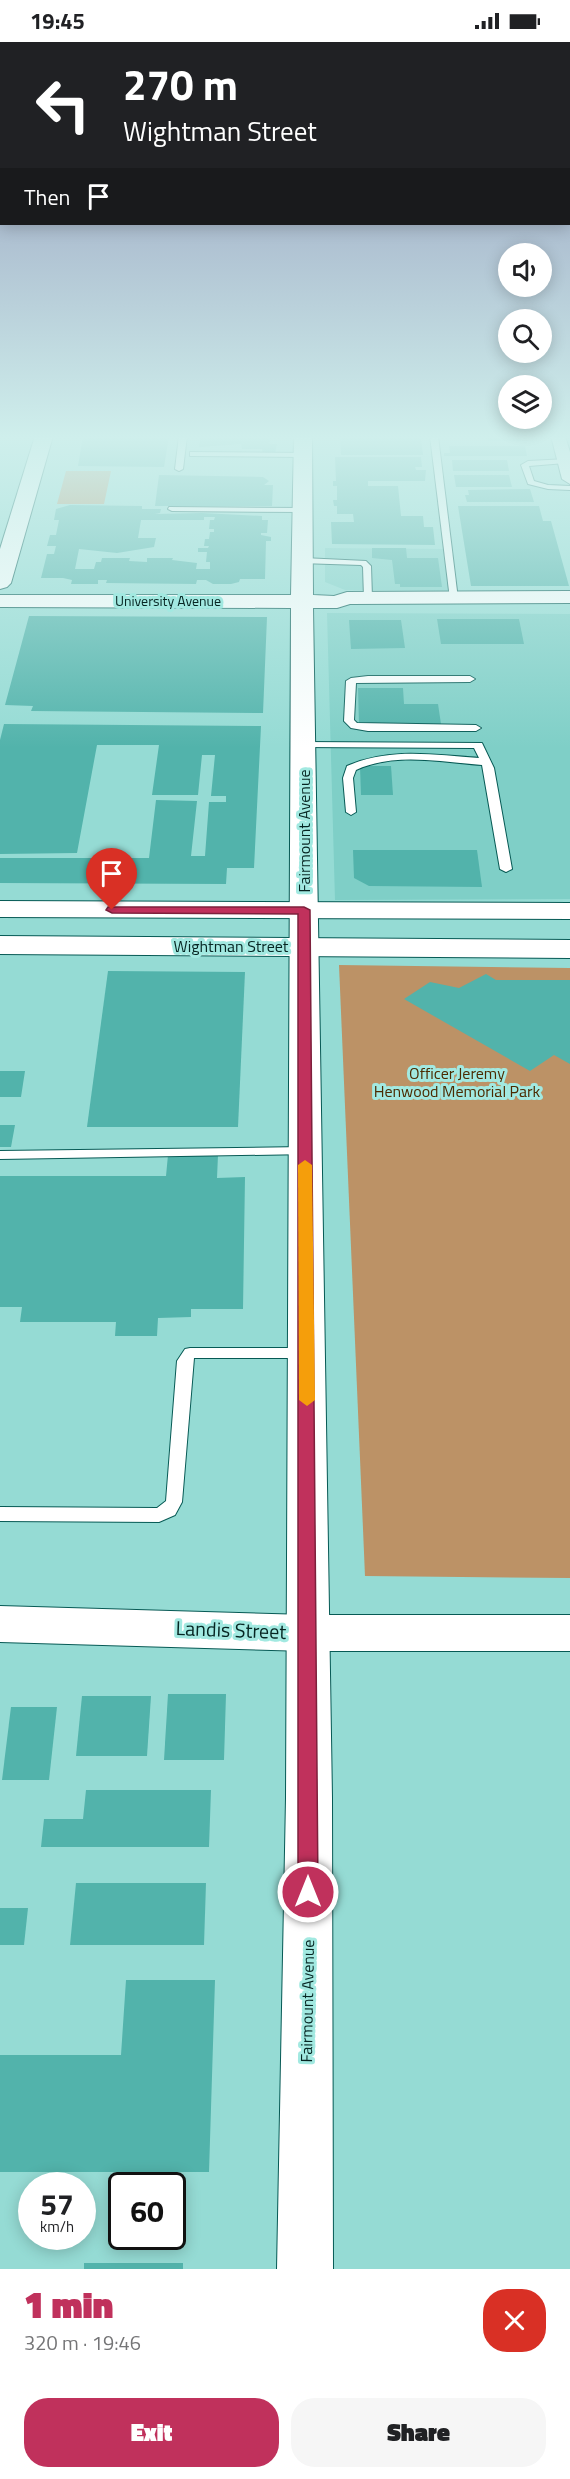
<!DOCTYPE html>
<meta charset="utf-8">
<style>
:root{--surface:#fff;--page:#f6f6f6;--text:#202124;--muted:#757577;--accent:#c0315c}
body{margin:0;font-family:"Titillium Web",sans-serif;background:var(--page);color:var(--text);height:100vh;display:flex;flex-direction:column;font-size:22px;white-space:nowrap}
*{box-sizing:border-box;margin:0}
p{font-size:20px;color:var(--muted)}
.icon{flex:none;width:33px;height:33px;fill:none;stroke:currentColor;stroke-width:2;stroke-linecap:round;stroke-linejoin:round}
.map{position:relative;height:2227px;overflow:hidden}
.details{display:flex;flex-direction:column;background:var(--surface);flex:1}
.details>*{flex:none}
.top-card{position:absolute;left:0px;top:0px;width:570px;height:183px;box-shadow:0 3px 15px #0003;background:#202124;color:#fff;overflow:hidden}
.fabs{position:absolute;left:498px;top:201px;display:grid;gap:12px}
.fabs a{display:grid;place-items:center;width:54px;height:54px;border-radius:50%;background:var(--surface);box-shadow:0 3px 15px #0003;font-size:30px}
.speed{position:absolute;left:18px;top:2130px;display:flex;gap:12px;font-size:30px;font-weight:700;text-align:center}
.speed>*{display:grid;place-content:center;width:78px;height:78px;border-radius:50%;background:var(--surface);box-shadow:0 3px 15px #0003;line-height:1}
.speed small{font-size:15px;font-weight:400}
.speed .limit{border:3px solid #111;border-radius:9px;background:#fff;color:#111}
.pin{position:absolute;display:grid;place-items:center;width:51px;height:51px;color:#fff;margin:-62px -26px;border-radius:50% 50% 50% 0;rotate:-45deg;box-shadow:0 0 6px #0007}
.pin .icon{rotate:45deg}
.me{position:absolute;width:66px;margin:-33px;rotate:0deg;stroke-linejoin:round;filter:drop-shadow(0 0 4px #0008)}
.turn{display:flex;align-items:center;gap:21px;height:126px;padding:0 24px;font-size:27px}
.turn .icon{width:78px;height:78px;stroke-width:2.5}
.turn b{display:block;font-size:42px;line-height:51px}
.then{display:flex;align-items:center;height:57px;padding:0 24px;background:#0003;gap:12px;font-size:22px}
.round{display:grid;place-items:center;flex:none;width:63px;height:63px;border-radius:24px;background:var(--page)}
.summary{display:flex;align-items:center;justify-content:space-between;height:102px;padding:0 24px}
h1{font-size:36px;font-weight:800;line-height:45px;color:var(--accent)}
.action{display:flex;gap:12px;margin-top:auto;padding:12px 24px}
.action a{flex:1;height:69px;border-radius:24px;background:var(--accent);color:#fff;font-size:24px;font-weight:800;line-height:69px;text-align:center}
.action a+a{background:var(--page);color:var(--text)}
.status{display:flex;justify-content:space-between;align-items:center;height:42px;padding:0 30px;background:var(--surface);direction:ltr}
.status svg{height:16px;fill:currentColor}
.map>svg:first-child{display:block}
</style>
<div class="status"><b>19:45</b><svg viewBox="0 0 49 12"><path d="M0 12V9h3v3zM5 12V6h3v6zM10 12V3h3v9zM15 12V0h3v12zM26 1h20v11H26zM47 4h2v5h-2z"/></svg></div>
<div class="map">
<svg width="570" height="2227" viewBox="0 0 570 2227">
<rect width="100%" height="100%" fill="#95dbd4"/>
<g fill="#7fcfc7">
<polygon points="325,506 443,507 449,549 345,548 325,540"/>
<polygon points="327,571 570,572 570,857 335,858"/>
</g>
<g fill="#bc9266">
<polygon points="66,429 111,429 104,462 57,462"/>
<polygon points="339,923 570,926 570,1536 365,1534"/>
</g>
<g fill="#52b3ab" fill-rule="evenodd">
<polygon points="83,394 169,394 164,425 78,424"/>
<polygon points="201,394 269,394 270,402 277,402 275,411 263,411 262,407 242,407 241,402 199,405"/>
<polygon points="340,394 421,395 423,413 341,413"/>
<polygon points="487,394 520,394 521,399 488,399"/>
<polygon points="449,404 525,404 527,414 444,414 444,411 450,411"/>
<polygon points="335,415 421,415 422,425 415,425 416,428 426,428 425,439 368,439 368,444 398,444 401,474 423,474 424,485 433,485 435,503 332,502 331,480 354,480 353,472 337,472 337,464 334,464 333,458 337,458 337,444 333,444 333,439 336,439"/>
<polygon points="452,418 507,418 509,429 453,429"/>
<polygon points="159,433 263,435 269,439 264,443 273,443 272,464 155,464"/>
<polygon points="454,433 509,433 512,445 456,445"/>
<polygon points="530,447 534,460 467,460 465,453 469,453 468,448"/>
<path d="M70 463 142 464V467H161L160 471 155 472 202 471 262 474V478H268L267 491H261V493L271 495V499H266L265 537H240L239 540 231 542H213L206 538H197L196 542 106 541 107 538H98V542H71L72 538 63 536H41L47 512H54L56 504H47L50 493H56L59 478H54L56 467ZM204 475H215L214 478H210L209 487H214V490H210L209 497H205L204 504H209L208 506H198V510H207L206 520H210V527H196L197 521 172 518 173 516H147V520L129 519 130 516H102L101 520H96L94 527H75L79 507 117 511 154 505 156 496H138L141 478H204Z"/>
<polygon points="458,464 539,464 543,479 551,479 569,544 471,544"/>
<polygon points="372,506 406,506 407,516 438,516 442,545 400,545 400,542 395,542 392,518 372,516"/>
<polygon points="29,574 267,575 263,671 31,669 33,664 5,663"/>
<polygon points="437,577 519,577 524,602 441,602"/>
<polygon points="349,578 401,578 405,606 351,607"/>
<polygon points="358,646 403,646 404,662 438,662 441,682 359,682"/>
<polygon points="4,682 261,684 254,826 227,826 226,842 0,841 0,816 149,816 156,758 197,759 191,814 205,814 209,760 226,760 226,754 211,754 215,713 202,713 198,753 152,753 159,703 97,703 77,811 0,812 0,698"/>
<polygon points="360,724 391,724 393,753 361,753"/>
<polygon points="353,808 477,808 482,845 369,844 354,836"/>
<polygon points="108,929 245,930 238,1085 87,1085"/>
<polygon points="486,932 496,938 570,938 570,1022 554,1013 530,1029 404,957 430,940 459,946"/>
<polygon points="0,1029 25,1029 21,1055 0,1055"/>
<polygon points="0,1083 15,1083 11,1105 0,1105"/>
<polygon points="168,1113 218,1113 217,1136 245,1135 243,1267 191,1267 191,1275 158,1276 157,1294 115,1294 116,1280 20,1280 22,1265 0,1265 0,1134 166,1134"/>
<polygon points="168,1652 226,1652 224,1718 164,1718"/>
<polygon points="82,1654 151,1654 147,1714 76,1714"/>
<polygon points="11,1665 57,1665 49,1738 2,1738"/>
<polygon points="86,1748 211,1748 209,1805 41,1805 44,1777 83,1777"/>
<polygon points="76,1841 206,1841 204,1903 70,1903"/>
<polygon points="0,1866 28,1866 24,1903 0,1903"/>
<polygon points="126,1938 215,1938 209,2130 0,2130 0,2013 121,2013"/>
<rect x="84" y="2221" width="99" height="6"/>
</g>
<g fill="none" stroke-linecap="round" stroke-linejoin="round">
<defs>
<g id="lane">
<polygon points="179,394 187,394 183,427 179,429 175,427"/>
<polygon points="430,394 438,394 458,557 454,560 450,557"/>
<polygon points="190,410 303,411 307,413 303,415 193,414 190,414"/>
<polygon points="568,417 568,421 565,421 529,424 534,439 548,443 570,444 570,448 548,447 528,442 521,423 528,419"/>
<polygon points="169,465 303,466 307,468 303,470 172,469 168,467"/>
<polygon points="303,516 366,519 371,524 372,556 368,559 364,556 363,525 361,523 300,521 299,519"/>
<polygon points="368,634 470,634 475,637 470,640 356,641 354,678 357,681 476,683 481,686 476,689 368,689 351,686 344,679 346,639 351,636"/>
<path d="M303 700 482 701 494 726 512 827 506 830 500 827 482 723C440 720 395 710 356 728L353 736 356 770 351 773 346 770 343 736 347 724C390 705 435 713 479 716L474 706 299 705V701Z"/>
<polygon points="305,1105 310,1106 312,1109 310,1112 0,1117 0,1109"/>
<polygon points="190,1306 305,1306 310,1307 313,1311 310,1315 305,1316 194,1316 182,1460 175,1473 159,1480 0,1479 0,1465 157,1466 166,1459 177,1319 185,1307"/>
</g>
<polygon id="street" points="551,394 565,394 570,410 570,442 562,437"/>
<g id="secondary">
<polygon points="0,859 570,861 570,877 0,875"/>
<polygon points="0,894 570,898 570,916 0,912"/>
<polygon points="0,1564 307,1573 570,1573 570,1609 307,1609 0,1600"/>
</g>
<g id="primary">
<polygon points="35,394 53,394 11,541 7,545 0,547 0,507"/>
<polygon points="294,394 312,394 313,553 334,554 347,550 570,549 570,561 350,562 337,566 313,566 332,1756 333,2227 277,2227 286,1756 291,566 0,565 0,553 291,553"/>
</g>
</defs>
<use href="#lane" stroke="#075a55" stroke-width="2"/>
<use href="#street" stroke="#075a55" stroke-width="2"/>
<use href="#secondary" stroke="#075a55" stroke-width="2"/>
<use href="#primary" stroke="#075a55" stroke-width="2"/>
<use href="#lane" fill="#fff" fill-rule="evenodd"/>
<use href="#street" fill="#fff" fill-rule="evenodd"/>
<use href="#secondary" fill="#fff" fill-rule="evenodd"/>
<use href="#primary" fill="#fff" fill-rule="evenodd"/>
</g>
<linearGradient id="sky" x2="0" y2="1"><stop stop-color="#8f94b8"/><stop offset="0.56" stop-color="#cfefec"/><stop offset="1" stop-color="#cfefec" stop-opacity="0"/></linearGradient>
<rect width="570" height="706" fill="url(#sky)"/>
<polygon fill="#c0315c" stroke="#7d203c" stroke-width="1.5" points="108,865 304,865 310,868 318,1850 315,1857 308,1860 301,1857 298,1850 298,872 112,871 106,868"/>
<polygon fill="#f59e0b" points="305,1118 312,1123 315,1358 307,1364 299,1358 298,1123"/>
<g text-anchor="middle" stroke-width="6" stroke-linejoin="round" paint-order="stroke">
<g font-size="14" fill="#062522" stroke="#a2e9e1">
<text x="168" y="564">University Avenue</text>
</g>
<g font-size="16" fill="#062522" stroke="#a2e9e1">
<text transform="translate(304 789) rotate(-90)" y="6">Fairmount Avenue</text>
<text x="231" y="910">Wightman Street</text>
<text transform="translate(307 1959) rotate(-89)" y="6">Fairmount Avenue</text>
</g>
<g font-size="16" fill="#4b2a00" stroke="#a2e9e1">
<text x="457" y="1037">Officer Jeremy<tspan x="457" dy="18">Henwood Memorial Park</tspan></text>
</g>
<g font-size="20" fill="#062522" stroke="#a2e9e1">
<text transform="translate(231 1588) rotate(2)" y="7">Landis Street</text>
</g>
</g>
</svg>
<div class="fabs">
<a><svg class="icon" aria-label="sound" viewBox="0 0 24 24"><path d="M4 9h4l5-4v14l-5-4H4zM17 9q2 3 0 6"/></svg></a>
<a><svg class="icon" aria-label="search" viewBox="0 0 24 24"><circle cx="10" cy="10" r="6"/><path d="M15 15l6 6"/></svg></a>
<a><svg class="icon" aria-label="layers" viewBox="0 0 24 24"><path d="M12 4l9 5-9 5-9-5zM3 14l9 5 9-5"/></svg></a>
</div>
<div class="speed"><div>57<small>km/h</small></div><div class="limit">60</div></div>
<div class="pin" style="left:112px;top:868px;background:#d93025"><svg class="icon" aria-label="arrive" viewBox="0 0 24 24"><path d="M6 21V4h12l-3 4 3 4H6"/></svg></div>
<svg class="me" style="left:308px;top:1850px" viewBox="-20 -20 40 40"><circle r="17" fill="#c0315c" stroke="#fff" stroke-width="3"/><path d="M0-11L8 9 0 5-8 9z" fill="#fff"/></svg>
<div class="top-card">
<div class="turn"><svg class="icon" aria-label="left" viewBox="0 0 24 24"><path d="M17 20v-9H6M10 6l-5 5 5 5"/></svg><div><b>270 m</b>Wightman Street</div></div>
<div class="then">Then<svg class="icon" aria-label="arrive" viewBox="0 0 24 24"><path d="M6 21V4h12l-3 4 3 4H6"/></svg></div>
</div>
</div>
<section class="details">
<div class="summary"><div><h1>1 min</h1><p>320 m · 19:46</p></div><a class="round" style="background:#d93025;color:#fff"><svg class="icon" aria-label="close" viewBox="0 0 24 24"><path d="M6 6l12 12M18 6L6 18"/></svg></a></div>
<div class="action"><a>Exit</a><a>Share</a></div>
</section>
